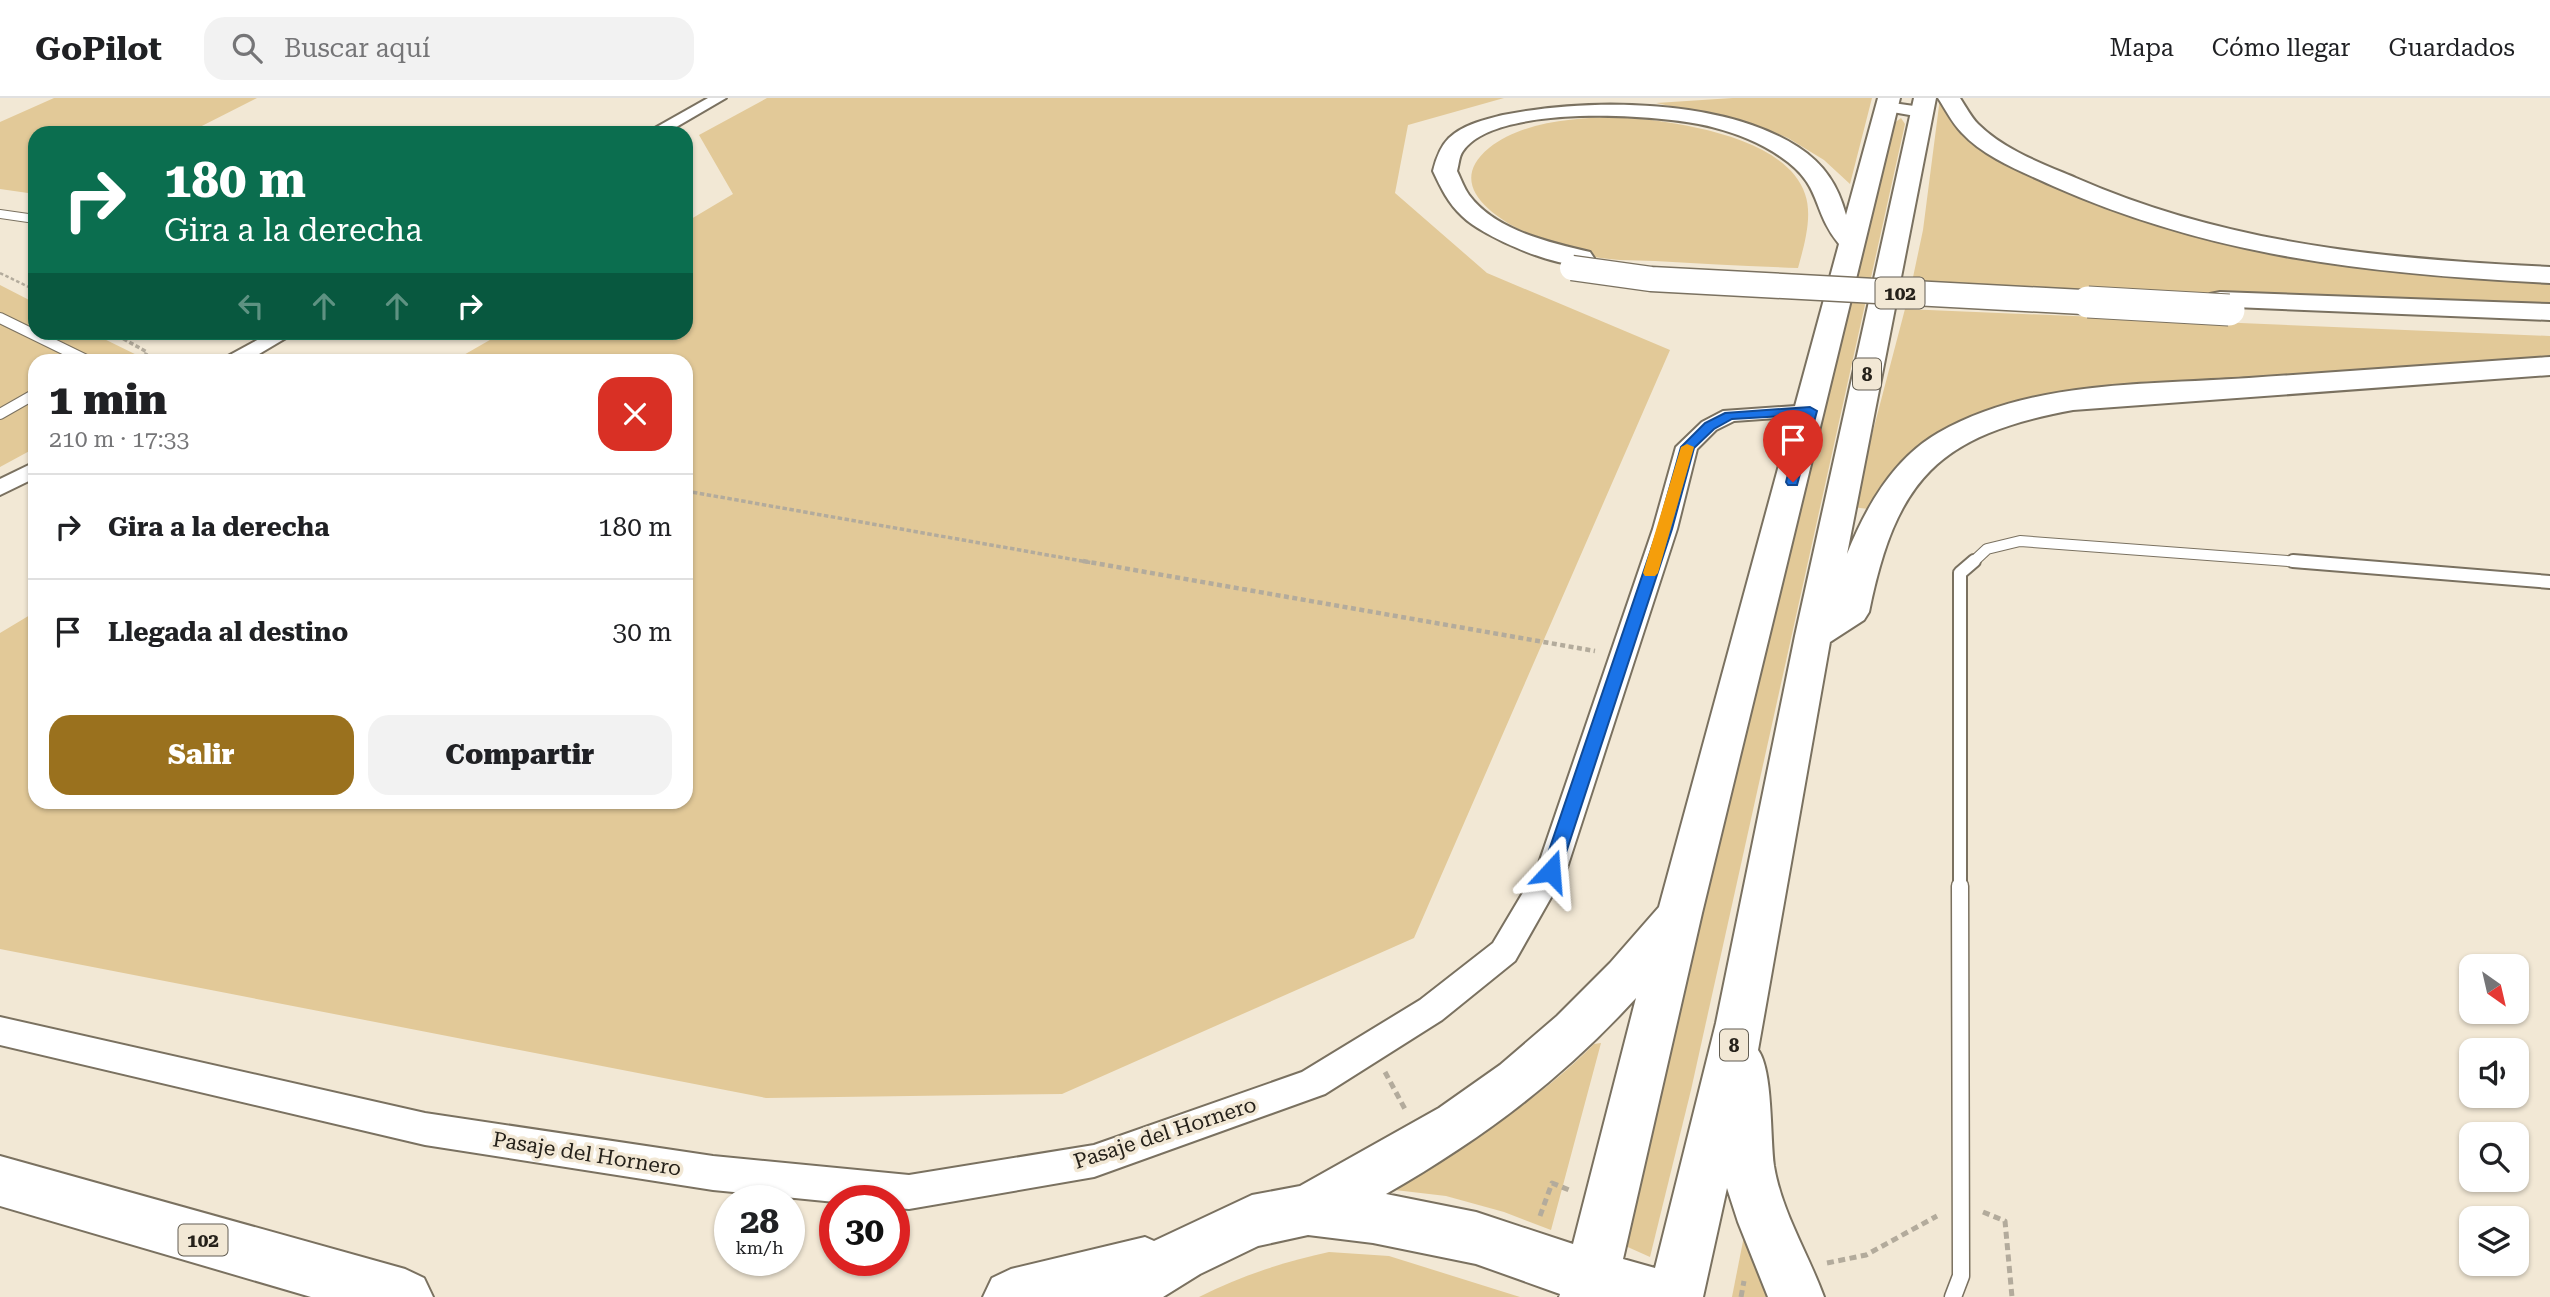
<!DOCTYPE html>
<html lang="es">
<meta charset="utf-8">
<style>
:root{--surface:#fff;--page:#f2f2f2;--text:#202124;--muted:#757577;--line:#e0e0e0;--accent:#9a711e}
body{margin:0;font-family:"Roboto Serif",serif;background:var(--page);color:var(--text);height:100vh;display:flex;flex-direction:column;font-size:26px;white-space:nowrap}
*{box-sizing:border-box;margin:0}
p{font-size:23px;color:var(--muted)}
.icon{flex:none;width:38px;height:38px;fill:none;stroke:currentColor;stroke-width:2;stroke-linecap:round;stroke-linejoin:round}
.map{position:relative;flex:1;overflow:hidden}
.details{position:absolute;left:28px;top:256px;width:665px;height:455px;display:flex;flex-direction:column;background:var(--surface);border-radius:21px;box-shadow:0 2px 5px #0004}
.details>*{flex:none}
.top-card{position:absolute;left:28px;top:28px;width:665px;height:214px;border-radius:21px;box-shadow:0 2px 5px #0004;background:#0b6e4f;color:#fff;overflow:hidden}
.needle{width:46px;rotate:146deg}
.controls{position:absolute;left:2459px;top:856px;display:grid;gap:14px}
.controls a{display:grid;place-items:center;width:70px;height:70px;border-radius:14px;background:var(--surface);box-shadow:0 2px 5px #0004;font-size:35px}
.speed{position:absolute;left:714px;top:1087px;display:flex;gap:14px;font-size:35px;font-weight:700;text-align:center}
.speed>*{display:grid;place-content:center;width:91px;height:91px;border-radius:50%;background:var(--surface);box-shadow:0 2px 5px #0004;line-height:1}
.speed small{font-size:18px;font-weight:400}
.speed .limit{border:10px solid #d22;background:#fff;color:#111}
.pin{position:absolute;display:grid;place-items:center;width:60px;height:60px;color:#fff;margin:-72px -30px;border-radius:50% 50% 50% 0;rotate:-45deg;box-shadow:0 0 7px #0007}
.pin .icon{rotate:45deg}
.me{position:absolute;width:77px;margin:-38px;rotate:19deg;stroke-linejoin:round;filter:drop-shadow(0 0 5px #0008)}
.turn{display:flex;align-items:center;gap:24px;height:147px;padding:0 21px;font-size:32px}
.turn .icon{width:91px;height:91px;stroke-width:2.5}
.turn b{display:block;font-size:49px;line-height:60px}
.lanes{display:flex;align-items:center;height:66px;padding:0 21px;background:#0003;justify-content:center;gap:35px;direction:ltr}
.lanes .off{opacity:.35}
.round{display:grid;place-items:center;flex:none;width:74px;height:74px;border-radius:21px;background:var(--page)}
.headline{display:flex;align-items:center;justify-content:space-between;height:119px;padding:0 21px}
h1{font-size:42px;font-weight:800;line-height:52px}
.button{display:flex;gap:14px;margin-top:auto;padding:14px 21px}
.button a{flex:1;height:80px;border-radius:21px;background:var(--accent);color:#fff;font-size:28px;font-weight:800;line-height:80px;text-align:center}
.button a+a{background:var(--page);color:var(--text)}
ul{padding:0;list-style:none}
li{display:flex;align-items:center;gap:21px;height:105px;padding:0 21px;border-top:2px solid var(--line)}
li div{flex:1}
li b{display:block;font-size:26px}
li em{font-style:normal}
header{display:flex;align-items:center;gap:42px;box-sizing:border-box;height:98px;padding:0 35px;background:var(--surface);border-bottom:2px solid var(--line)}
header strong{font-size:33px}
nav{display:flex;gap:38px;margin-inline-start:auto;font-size:24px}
.search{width:490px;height:63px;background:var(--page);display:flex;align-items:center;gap:18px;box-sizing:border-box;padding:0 24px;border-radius:21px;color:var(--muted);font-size:26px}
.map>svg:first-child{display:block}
</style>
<header>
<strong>GoPilot</strong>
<div class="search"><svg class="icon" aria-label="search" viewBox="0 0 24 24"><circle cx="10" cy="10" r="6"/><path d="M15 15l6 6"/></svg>Buscar aquí</div>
<nav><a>Mapa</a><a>Cómo llegar</a><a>Guardados</a></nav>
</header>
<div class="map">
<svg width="2550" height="1199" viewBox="0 0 2550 1199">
<rect width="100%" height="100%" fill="#f2e8d5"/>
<g fill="#e2c998">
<polygon points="54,0 257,0 188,35 35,35 35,96 0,91 0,24"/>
<polygon points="767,0 1504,0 1408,27 1395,95 1487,175 1670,252 1414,840 1062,996 766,1000 0,851 0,535 35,514 35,704 686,704 686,262 455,262 502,235 686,234 686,124 733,96 699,37"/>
<polygon points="1733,0 1872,0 1850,86 1824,62 1788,40 1750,25 1656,5"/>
<polygon points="1940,0 1989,50 2195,136 2550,181 2550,205 2139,194 1912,184 1923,132"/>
<path d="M1616 19C1669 22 1786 37 1805 96 1813 118 1804 148 1798 170 1750 168 1702 166 1655 163 1632 162 1608 163 1586 157 1548 148 1426 102 1489 50 1523 23 1575 20 1616 19Z"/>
<polygon points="1901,20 1905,26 1691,992 1650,1159 1621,1146 1893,26"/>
<polygon points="0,187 35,205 35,234 92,235 147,262 35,262 35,350 0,369"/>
<polygon points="1905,211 2550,238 2550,262 2106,294 1930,343 1894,370 1868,411 1853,409"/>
<path d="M1601 945 1551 1132 1504 1114 1446 1098 1395 1092 1393 1087C1465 1046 1535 1006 1594 946Z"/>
<polygon points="1745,1133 1772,1199 1732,1199"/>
<path d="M1329 1154 1389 1158 1520 1199H1199C1241 1178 1283 1164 1329 1154Z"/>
</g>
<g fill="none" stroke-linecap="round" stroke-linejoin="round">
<defs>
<polyline id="lane-far3" points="0,116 35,121"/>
<g id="lane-far2">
<polyline points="0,220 86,262"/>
<polyline points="0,316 35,296"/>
<polyline points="1972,465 1987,451 2020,443 2314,465"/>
</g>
<g id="lane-far1">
<polyline points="2293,463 2550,484"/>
<polyline points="1960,790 1960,475 1974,463"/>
</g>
<polyline id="lane" points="1953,1199 1961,1178 1960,788"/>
<g id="street">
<polygon points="708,0 726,0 666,35 646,35"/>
<polygon points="1886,4 1921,9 1929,14 1921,19 1881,12 1878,9 1881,6"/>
<polygon points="272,234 296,234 249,262 225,262 228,258"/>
<polygon points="1810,307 1817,309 1820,313 1817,317 1734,323 1716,332 1697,351 1677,431 1566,773 1515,863 1442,922 1325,996 1094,1079 909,1111 894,1110 894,1102 835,1104 713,1092 425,1047 0,947 0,919 425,1015 713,1058 909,1077 1094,1047 1302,974 1420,902 1493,845 1537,771 1653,431 1676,349 1702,324 1723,313"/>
<polygon points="35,364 35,380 0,397 0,381"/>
</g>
<g id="highway">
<path d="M1878 0H1900L1702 815 1623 1161 1655 1170 1716 925 1795 538 1914 0H1936L1847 456C1866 409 1893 361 1938 335 2030 282 2146 287 2249 280 2349 273 2450 266 2550 259V277L2073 312C1938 337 1896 381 1869 514L1864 522 1830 544 1758 952C1773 972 1770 1039 1774 1068 1782 1115 1808 1155 1824 1199H1768L1738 1124 1727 1090 1703 1199H1559L1560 1196 1476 1166 1373 1145 1308 1137 1258 1148 1200 1176 1163 1199H983L992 1180 1011 1171 1145 1139 1154 1143 1252 1097 1300 1088 1439 1010 1500 967 1557 918 1610 865 1659 809 1839 146C1811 112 1823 87 1781 59 1761 45 1736 35 1712 29 1662 16 1496 5 1463 53 1459 58 1459 66 1457 73 1461 81 1464 90 1469 97 1496 133 1549 144 1590 154L1594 160 1590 166C1561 173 1483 139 1462 118 1448 105 1441 90 1433 73 1436 61 1440 49 1449 40 1464 26 1484 22 1503 17 1589 0 1722 0 1798 49 1824 66 1838 87 1846 117ZM1636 900 1573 1146 1476 1114 1386 1096C1482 1041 1561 982 1636 900Z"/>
<path d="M1938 0H1960C1966 9 1971 19 1978 26 2004 52 2043 66 2076 80 2229 147 2385 161 2550 169V185C2374 176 2216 160 2053 88 2023 74 1985 60 1962 35 1952 25 1946 12 1938 0Z"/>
<polygon points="2220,194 2550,206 2550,222 2210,208 2206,202 2210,196"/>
<polygon points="0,1058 405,1171 424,1180 433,1199 311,1199 0,1108"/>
</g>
</defs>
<use href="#lane-far3" stroke="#7a7160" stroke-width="10"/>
<use href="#lane-far2" stroke="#7a7160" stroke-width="12"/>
<use href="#lane-far1" stroke="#7a7160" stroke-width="16"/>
<use href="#lane" stroke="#7a7160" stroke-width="19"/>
<use href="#street" stroke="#7a7160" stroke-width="4"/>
<use href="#highway" stroke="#7a7160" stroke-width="4"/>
<polyline stroke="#b3ab9c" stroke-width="2.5" stroke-dasharray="3.5 2.5" stroke-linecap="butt" points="0,175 35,192"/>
<g stroke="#b3ab9c" stroke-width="3.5" stroke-dasharray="4.5 2.5" stroke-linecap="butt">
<polyline points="111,234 147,254 143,262"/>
<polyline points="686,393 1093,465"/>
</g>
<polyline stroke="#b3ab9c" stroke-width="4.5" stroke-dasharray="5 3.5" stroke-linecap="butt" points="1083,463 1595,553"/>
<g stroke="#b3ab9c" stroke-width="5" stroke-dasharray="7 4.5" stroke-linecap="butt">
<polyline points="1385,974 1406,1013"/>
<polyline points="1983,1114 2005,1123 2012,1199"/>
<polyline points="1540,1118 1552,1085 1569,1092"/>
<polyline points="1827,1165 1866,1157 1937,1118"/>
<polyline points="1741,1199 1744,1183"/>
</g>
<use href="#lane-far3" stroke="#fff" stroke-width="8"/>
<use href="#lane-far2" stroke="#fff" stroke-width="10"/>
<use href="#lane-far1" stroke="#fff" stroke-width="12"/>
<use href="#lane" stroke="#fff" stroke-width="16"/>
<use href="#street" fill="#fff" fill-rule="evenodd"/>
<use href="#highway" fill="#fff" fill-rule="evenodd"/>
<defs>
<polyline id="highway-bridge-far1" points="1572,170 1651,181 2120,206"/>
<polyline id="highway-bridge" points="2088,204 2229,212"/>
</defs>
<use href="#highway-bridge-far1" stroke="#7a7160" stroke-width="27" stroke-linecap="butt"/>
<use href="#highway-bridge" stroke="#7a7160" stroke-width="33" stroke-linecap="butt"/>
<use href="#highway-bridge-far1" stroke="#fff" stroke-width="24"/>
<use href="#highway-bridge" stroke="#fff" stroke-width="31"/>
</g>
<polygon fill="#1a73e8" stroke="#114b97" stroke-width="2" points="1810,309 1817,313 1797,387 1788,387 1786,384 1803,317 1732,321 1714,331 1694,350 1672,431 1560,773 1557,778 1545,778 1542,773 1658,431 1681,349 1705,325 1725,315"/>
<polygon fill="#f59e0b" points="1687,346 1694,349 1658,475 1655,478 1645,478 1643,475 1681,349"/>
<g text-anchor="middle" stroke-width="7" stroke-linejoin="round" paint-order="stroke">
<g fill="#f2e8d5" stroke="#625d52" stroke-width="2">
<rect x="1875.5" y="179.5" width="49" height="31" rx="5"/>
<rect x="1853" y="260.5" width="28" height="31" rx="5"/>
<rect x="1720" y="931.5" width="28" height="31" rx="5"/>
<rect x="178.5" y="1126.5" width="49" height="31" rx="5"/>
</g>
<g font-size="19" font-weight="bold" fill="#25211a">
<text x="1900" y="202">102</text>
<text x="1867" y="283">8</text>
<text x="1734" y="954">8</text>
<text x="203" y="1149">102</text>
</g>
<g font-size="21" fill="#25211a" stroke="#f2e8d5">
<text transform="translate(1165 1035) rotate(-18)" y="7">Pasaje del Hornero</text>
<text transform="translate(587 1056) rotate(9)" y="7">Pasaje del Hornero</text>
</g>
</g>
</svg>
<div class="controls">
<a><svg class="needle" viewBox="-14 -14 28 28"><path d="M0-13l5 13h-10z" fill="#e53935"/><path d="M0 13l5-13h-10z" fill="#757577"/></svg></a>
<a><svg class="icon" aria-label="sound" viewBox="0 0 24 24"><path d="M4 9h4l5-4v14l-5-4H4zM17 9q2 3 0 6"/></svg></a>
<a><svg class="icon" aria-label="search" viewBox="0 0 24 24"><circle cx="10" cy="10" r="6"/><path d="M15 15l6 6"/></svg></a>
<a><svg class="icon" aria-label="layers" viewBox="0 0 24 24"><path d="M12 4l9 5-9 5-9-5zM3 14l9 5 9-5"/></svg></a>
</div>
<div class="speed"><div>28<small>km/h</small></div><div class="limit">30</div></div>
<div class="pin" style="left:1793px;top:384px;background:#d93025"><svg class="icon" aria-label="arrive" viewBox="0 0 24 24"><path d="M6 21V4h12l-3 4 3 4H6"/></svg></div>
<svg class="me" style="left:1551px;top:773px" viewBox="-20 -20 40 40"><path d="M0-17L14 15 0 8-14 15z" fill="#1a73e8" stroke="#fff" stroke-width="4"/></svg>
<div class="top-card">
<div class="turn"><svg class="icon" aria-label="right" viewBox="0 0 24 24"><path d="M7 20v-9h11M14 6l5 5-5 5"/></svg><div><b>180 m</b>Gira a la derecha</div></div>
<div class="lanes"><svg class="icon off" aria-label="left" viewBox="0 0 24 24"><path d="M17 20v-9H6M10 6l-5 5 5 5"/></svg><svg class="icon off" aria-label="ahead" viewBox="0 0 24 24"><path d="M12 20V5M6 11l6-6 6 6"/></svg><svg class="icon off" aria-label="ahead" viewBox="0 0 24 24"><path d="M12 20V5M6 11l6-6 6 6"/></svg><svg class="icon" aria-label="right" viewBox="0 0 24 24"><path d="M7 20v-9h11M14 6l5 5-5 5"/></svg></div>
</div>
<section class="details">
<div class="headline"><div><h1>1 min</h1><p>210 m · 17:33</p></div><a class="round" style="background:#d93025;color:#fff"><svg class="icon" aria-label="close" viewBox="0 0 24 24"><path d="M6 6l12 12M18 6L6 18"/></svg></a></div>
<ul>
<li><svg class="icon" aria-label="right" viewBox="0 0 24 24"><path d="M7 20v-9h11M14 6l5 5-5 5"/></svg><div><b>Gira a la derecha</b></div><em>180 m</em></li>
<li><svg class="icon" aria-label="arrive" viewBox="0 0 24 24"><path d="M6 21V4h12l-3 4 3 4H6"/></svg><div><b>Llegada al destino</b></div><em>30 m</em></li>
</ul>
<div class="button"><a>Salir</a><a>Compartir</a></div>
</section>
</div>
